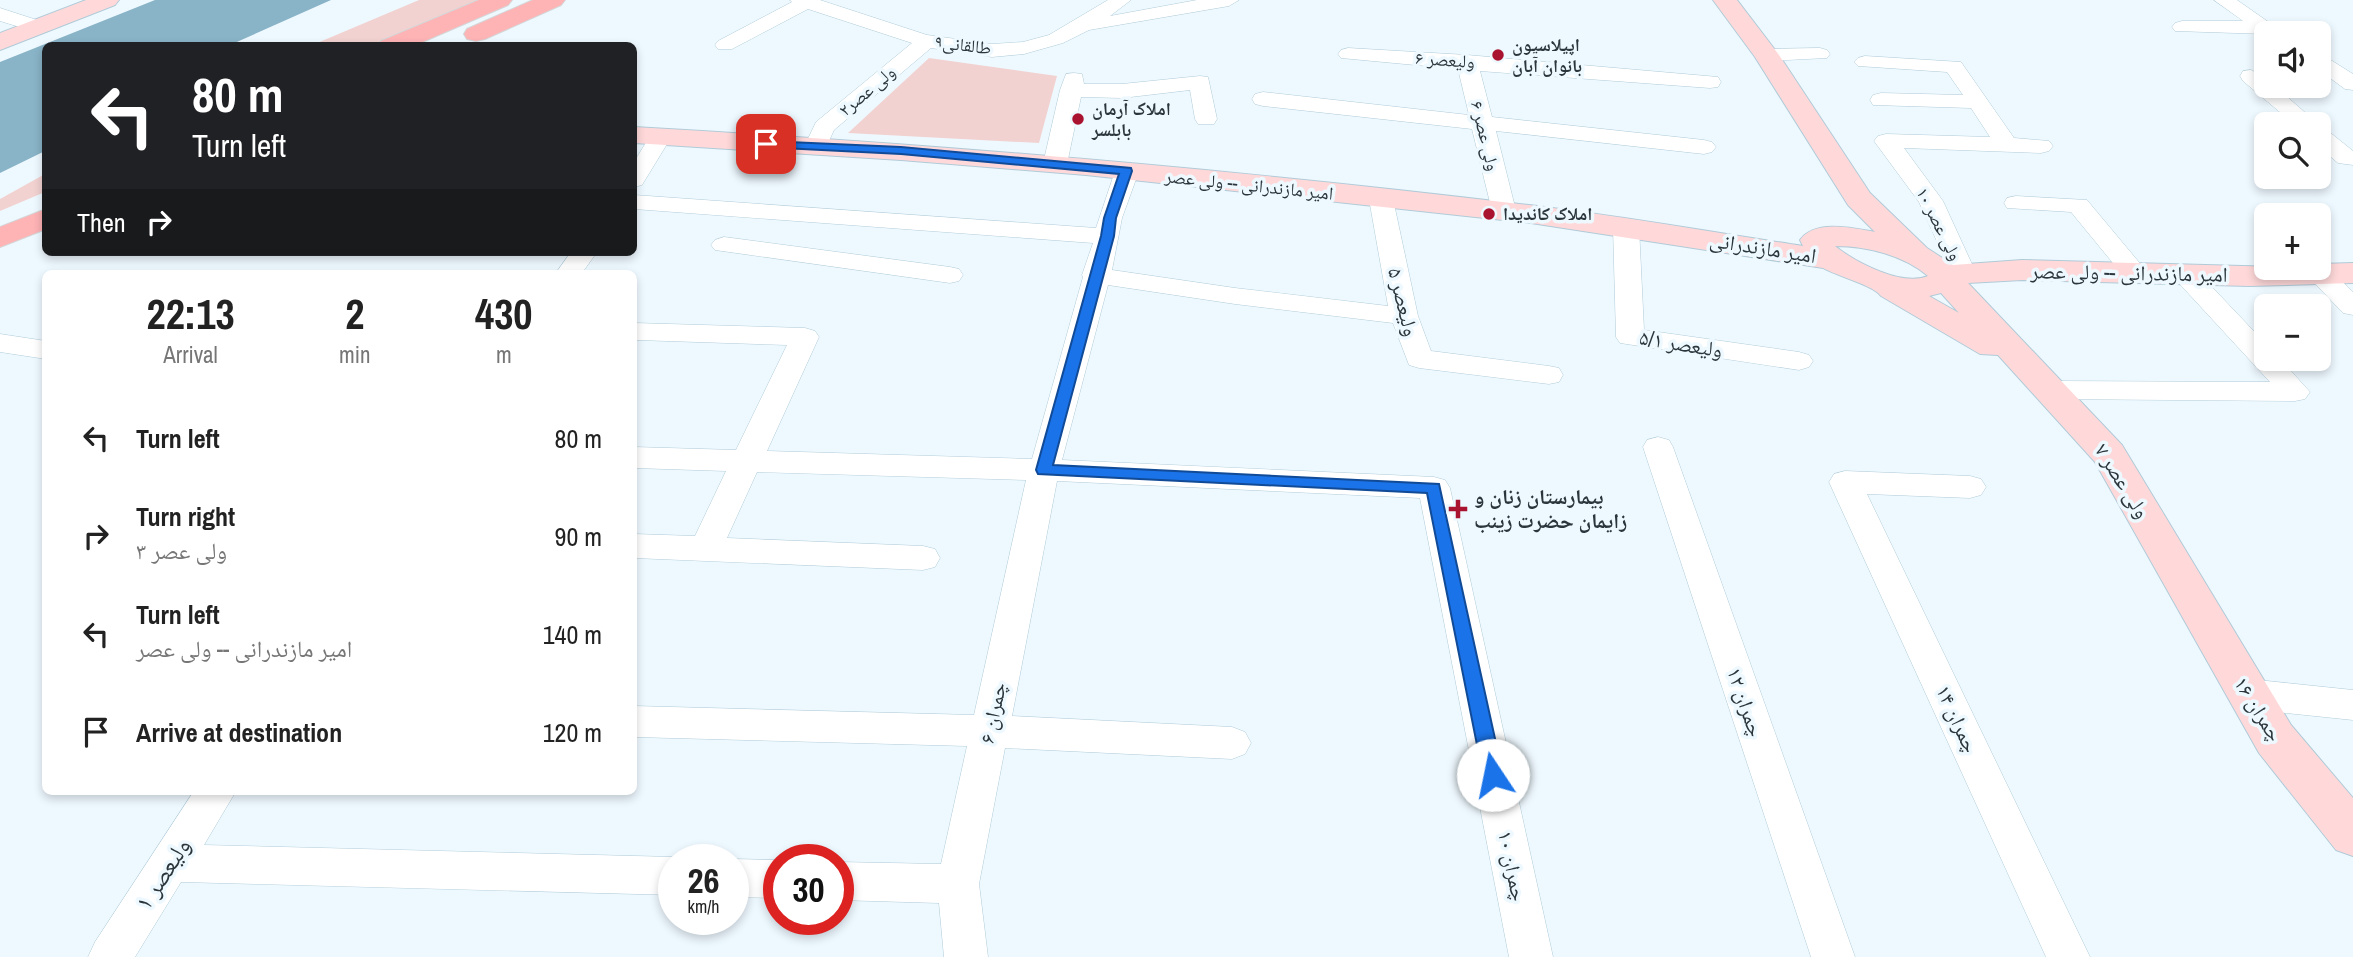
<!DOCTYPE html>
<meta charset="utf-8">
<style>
:root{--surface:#fff;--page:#f2f2f2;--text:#222;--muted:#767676}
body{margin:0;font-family:"Archivo Narrow","Noto Naskh Arabic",sans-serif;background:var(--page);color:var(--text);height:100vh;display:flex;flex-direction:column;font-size:26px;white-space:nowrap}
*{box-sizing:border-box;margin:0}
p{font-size:23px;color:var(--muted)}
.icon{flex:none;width:38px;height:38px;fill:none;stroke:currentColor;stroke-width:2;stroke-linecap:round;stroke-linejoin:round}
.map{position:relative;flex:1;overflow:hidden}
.sheet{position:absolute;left:42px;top:270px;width:595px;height:525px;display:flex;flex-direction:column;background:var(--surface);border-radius:10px;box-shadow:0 4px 10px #0003}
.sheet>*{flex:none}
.top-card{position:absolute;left:42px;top:42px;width:595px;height:214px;border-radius:10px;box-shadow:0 4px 10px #0003;background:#202124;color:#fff;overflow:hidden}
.controls{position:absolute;left:2254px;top:21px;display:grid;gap:14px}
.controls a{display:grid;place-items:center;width:77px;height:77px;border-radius:10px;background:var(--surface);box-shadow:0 4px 10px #0003;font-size:35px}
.speed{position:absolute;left:658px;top:844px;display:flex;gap:14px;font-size:35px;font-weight:700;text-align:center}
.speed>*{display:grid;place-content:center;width:91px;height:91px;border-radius:50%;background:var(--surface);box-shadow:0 4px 10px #0003;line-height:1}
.speed small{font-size:18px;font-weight:400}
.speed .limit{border:10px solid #d22;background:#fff;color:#111}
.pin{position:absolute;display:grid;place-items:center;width:60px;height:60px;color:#fff;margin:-30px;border-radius:14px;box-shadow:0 4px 10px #0006}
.me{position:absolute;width:77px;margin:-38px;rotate:349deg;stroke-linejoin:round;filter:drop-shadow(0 0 5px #0008)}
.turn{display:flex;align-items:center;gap:24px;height:147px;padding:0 35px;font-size:32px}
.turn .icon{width:91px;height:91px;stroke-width:2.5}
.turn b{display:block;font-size:49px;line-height:60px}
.then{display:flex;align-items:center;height:66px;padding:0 35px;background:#0003;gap:14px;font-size:26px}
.eta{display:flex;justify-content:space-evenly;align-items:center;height:119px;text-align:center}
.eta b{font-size:42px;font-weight:700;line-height:49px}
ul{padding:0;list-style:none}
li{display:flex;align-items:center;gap:21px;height:98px;padding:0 35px}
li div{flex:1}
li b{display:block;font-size:26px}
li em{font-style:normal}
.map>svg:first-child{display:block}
</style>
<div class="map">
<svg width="2353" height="957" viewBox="0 0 2353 957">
<rect width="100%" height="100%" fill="#eef9ff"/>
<g fill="#f1d2d1">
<polygon points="419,0 507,0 399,45 310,46"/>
<polygon points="929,58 1057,76 1039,143 848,133"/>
<polygon points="45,174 45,192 0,211 0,199"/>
</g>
<polygon fill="#89b3c7" points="155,0 331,0 230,45 46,46 45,151 0,173 0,62"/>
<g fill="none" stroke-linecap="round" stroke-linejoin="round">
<defs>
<g id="street">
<polygon points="790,0 820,0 927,35 992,44 1023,42 1049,35 1108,0 1131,0 1110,16 1197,0 1239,0 1229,6 1089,30 1063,43 1024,54 992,57 931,48 834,130 824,152 808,152 804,147 816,122 912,43 808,9 732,49 718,49 715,45 718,41 792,2"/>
<polygon points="2214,0 2237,0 2277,28 2274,32 2266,34 2175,31 2172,27 2175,23 2182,21 2243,21"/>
<polygon points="0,8 46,23 49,27 46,31 39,33 0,21"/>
<polygon points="1348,48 1467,55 1718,77 1721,82 1718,87 1710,88 1480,71 1492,117 1704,140 1712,142 1716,147 1712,152 1704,154 1496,131 1516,211 1513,216 1504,218 1495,216 1492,211 1472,129 1263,106 1255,104 1252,99 1255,94 1263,92 1469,115 1458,69 1341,58 1338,54 1341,50"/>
<polygon points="1820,48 1827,50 1830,54 1827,58 1766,61 1759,59 1756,55 1759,51 1766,49"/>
<polygon points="2319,55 2326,57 2353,74 2353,90 2345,89 2319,70"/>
<polygon points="1865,56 1961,62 2014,138 2049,141 2053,146 2049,151 2041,153 1904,148 1943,201 1977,275 1973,281 1964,283 1955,281 1919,202 1874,141 1878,136 1886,134 1990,137 1971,108 1873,105 1870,100 1873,95 1881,93 1963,95 1947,72 1858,66 1854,62 1858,58"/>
<polygon points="2251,70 2266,78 2266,86 2275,86 2318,124 2294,124 2243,81 2240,76 2243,71"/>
<polygon points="1074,73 1082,74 1084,84 1122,84 1200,76 1208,77 1217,119 1214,124 1198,124 1195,119 1190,90 1122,98 1081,97 1067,164 1063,169 1047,169 1043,164 1060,90 1066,74"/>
<polygon points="2319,128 2327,130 2353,151 2353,165 2338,163 2319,147"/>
<polygon points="661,129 669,131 672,136 642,185 634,187 634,162 653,131"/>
<polygon points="1127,164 1135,166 1139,171 1122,218 1112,270 1235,288 1388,306 1369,199 1372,194 1381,192 1390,194 1393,199 1418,316 1431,351 1549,366 1559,368 1563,375 1559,382 1549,384 1419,368 1409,365 1393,323 1235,304 1108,285 1062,460 1434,477 1445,480 1450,488 1553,957 1509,957 1420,498 1057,481 1012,716 1232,727 1245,732 1251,743 1245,754 1232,759 1005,748 979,884 988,957 944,957 939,903 838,900 838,862 941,864 967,746 634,737 634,706 974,715 1026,480 757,472 727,538 923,546 935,549 940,558 935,567 923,570 634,558 634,534 695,536 726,471 634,468 634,447 736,450 787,345 637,340 634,339 634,323 805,328 815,331 819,337 767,451 1032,459 1083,277 1082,275 1093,243 634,209 634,195 1096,228 1115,171 1119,166"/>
<polygon points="2016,196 2087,200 2148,273 2144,279 2135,281 2126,279 2071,212 2007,208 2004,203 2007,198"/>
<polygon points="1626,219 1635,222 1639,227 1644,330 1799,352 1809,355 1813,361 1809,367 1799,370 1620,343 1616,337 1613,227 1617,222"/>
<polygon points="724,237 950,267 959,269 963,275 959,281 950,283 715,250 711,245 715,240"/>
<polygon points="571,252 597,252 582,273 556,273"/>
<polygon points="2185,266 2194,268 2266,344 2266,359 2280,359 2310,392 2305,399 2295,401 2051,399 2041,397 2036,390 2041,383 2051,381 2270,382 2176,280 2172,274 2176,268"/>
<polygon points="2319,266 2328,268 2353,292 2353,315 2343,313 2306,274 2310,268"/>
<polygon points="0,334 46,341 46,359 0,352"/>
<polygon points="1658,437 1669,440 1673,447 1855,957 1811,957 1643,447 1647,440"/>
<polygon points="1845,471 1970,476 1981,479 1986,487 1981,495 1970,498 1867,494 2090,957 2046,957 1829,482 1834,474"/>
<polygon points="2248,679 2353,690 2353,720 2248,709 2235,705 2230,694 2235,683"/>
<polygon points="194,791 236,791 204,845 674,857 680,859 674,859 674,895 181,882 135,957 88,957 95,942"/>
<polygon points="733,859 779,860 779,898 733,897"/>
</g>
<g id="secondary">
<polygon points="86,0 119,0 115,5 0,50 0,33"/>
<path d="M1713 0H1737L1779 55 1870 193 1927 248 1953 265 2022 260 2319 268V264L2353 263V283L2249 286 2022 280 1968 283 2122 445 2291 725 2353 798V856L2336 850 2259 753 2095 462 1998 355 1980 354 1881 296C1875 286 1837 276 1823 268L1531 223 1086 175 901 160 634 143V127C933 144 1231 169 1529 205 1621 216 1712 232 1803 246L1800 240C1815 219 1853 228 1875 232L1848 205 1755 57ZM1835 246C1866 246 1903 255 1928 276 1902 287 1855 262 1835 246ZM1941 293 1959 313 1929 296Z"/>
</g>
<g id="primary">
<polygon points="479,0 512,0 508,5 413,46 378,46 381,41"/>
<polygon points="533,0 565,0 561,5 485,39 476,41 467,39 464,34 467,29"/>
<polygon points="46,209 46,229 0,247 0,227"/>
</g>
</defs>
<use href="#street" stroke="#b0cbd8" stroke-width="1"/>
<use href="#secondary" stroke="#b0cbd8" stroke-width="2"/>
<use href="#primary" stroke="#d5d7d8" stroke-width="2"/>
<use href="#street" fill="#fff" fill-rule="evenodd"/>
<use href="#secondary" fill="#ffd9da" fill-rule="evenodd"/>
<use href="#primary" fill="#feb3b5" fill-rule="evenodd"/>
</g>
<polygon fill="#1a73e8" stroke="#114b97" stroke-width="2" points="766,141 901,147 1131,168 1132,171 1116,218 1114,236 1053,465 1439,484 1503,775 1500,781 1493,783 1486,781 1483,775 1427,493 1038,474 1036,470 1101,236 1104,218 1119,174 901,154 762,147 760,144"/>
<g fill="#aa132f" stroke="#eef9ff" stroke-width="2.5">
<circle cx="1498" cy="55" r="7"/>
<circle cx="1078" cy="119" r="7"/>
<circle cx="1489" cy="214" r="7"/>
<path d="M1454.5 498.5h7v7h7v7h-7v7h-7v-7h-7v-7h7z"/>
</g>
<g text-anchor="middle" stroke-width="7" stroke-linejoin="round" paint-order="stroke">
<g font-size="18" fill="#2b363c" stroke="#eef9ff">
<text transform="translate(963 45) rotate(7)" y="6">طالقانی۹</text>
<text transform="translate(1445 60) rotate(4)" y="6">ولیعصر ۶</text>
<text transform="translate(867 91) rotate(-40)" y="6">ولی عصر۲</text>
<text transform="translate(1485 136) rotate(76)" y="6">ولی عصر ۶</text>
<text transform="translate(1249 185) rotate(6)" y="6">امیر مازندرانی -- ولی عصر</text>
<text transform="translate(1939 224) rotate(63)" y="6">ولی عصر ۱۰</text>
</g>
<g font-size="18" font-weight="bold" fill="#2b363c" stroke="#eef9ff" text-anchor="start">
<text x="1512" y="51">اپیلاسیون<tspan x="1512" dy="21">بانوان آبان</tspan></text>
<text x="1092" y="115">املاک آرمان<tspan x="1092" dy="21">بابلسر</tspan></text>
<text x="1503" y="220">املاک کاندیدا</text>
</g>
<g font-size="21" fill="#2b363c" stroke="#eef9ff">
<text transform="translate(1763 248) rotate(9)" y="7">امیر مازندرانی</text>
<text transform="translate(2129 273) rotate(1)" y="7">امیر مازندرانی -- ولی عصر</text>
<text transform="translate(1403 302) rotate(76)" y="7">ولیعصر ۵</text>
<text transform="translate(1681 344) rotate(9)" y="7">ولیعصر ۵/۱</text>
<text transform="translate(2122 481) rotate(58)" y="7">ولی عصر ۷</text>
<text transform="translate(1745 702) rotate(71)" y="7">چمران ۱۲</text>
<text transform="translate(2258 709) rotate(58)" y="7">چمران ۱۶</text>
<text transform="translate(993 713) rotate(-78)" y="7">چمران ۶</text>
<text transform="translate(1957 719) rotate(65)" y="7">چمران ۱۴</text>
<text transform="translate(1512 866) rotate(78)" y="7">چمران ۱۰</text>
</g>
<g font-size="21" font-weight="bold" fill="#2b363c" stroke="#eef9ff" text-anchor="start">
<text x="1474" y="504">بیمارستان زنان و<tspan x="1474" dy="24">زایمان حضرت زینب</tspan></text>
</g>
<g font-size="24" fill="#2b363c" stroke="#eef9ff">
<text transform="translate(163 874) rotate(-57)" y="8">ولیعصر ۱</text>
</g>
</g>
</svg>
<div class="controls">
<a><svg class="icon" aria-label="sound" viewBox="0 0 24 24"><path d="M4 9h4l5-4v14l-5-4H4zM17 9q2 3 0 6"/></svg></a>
<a><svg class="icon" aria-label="search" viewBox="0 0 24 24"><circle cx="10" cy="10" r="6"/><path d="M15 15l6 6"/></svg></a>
<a>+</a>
<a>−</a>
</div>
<div class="speed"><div>26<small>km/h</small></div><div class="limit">30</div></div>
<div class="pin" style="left:766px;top:144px;background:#d93025"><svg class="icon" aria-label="arrive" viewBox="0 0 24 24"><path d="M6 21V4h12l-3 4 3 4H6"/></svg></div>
<svg class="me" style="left:1493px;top:775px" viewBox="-20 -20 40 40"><circle r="19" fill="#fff"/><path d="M0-13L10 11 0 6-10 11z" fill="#1a73e8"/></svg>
<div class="top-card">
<div class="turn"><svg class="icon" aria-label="left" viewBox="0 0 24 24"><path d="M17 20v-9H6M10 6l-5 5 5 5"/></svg><div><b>80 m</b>Turn left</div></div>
<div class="then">Then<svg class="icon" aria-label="right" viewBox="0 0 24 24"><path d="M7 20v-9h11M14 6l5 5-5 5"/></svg></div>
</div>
<section class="sheet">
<div class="eta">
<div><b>22:13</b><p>Arrival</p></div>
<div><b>2</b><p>min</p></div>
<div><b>430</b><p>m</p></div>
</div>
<ul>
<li><svg class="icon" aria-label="left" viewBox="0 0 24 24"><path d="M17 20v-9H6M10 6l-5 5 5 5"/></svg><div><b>Turn left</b></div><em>80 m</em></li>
<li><svg class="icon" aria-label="right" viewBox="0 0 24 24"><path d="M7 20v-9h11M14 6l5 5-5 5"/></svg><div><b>Turn right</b><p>ولی عصر ۳</p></div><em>90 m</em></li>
<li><svg class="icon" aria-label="left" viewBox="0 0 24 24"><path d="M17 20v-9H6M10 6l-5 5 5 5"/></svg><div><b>Turn left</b><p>امیر مازندرانی -- ولی عصر</p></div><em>140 m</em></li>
<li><svg class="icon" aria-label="arrive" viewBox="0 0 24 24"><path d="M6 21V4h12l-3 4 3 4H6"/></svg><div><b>Arrive at destination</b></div><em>120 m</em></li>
</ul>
</section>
</div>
